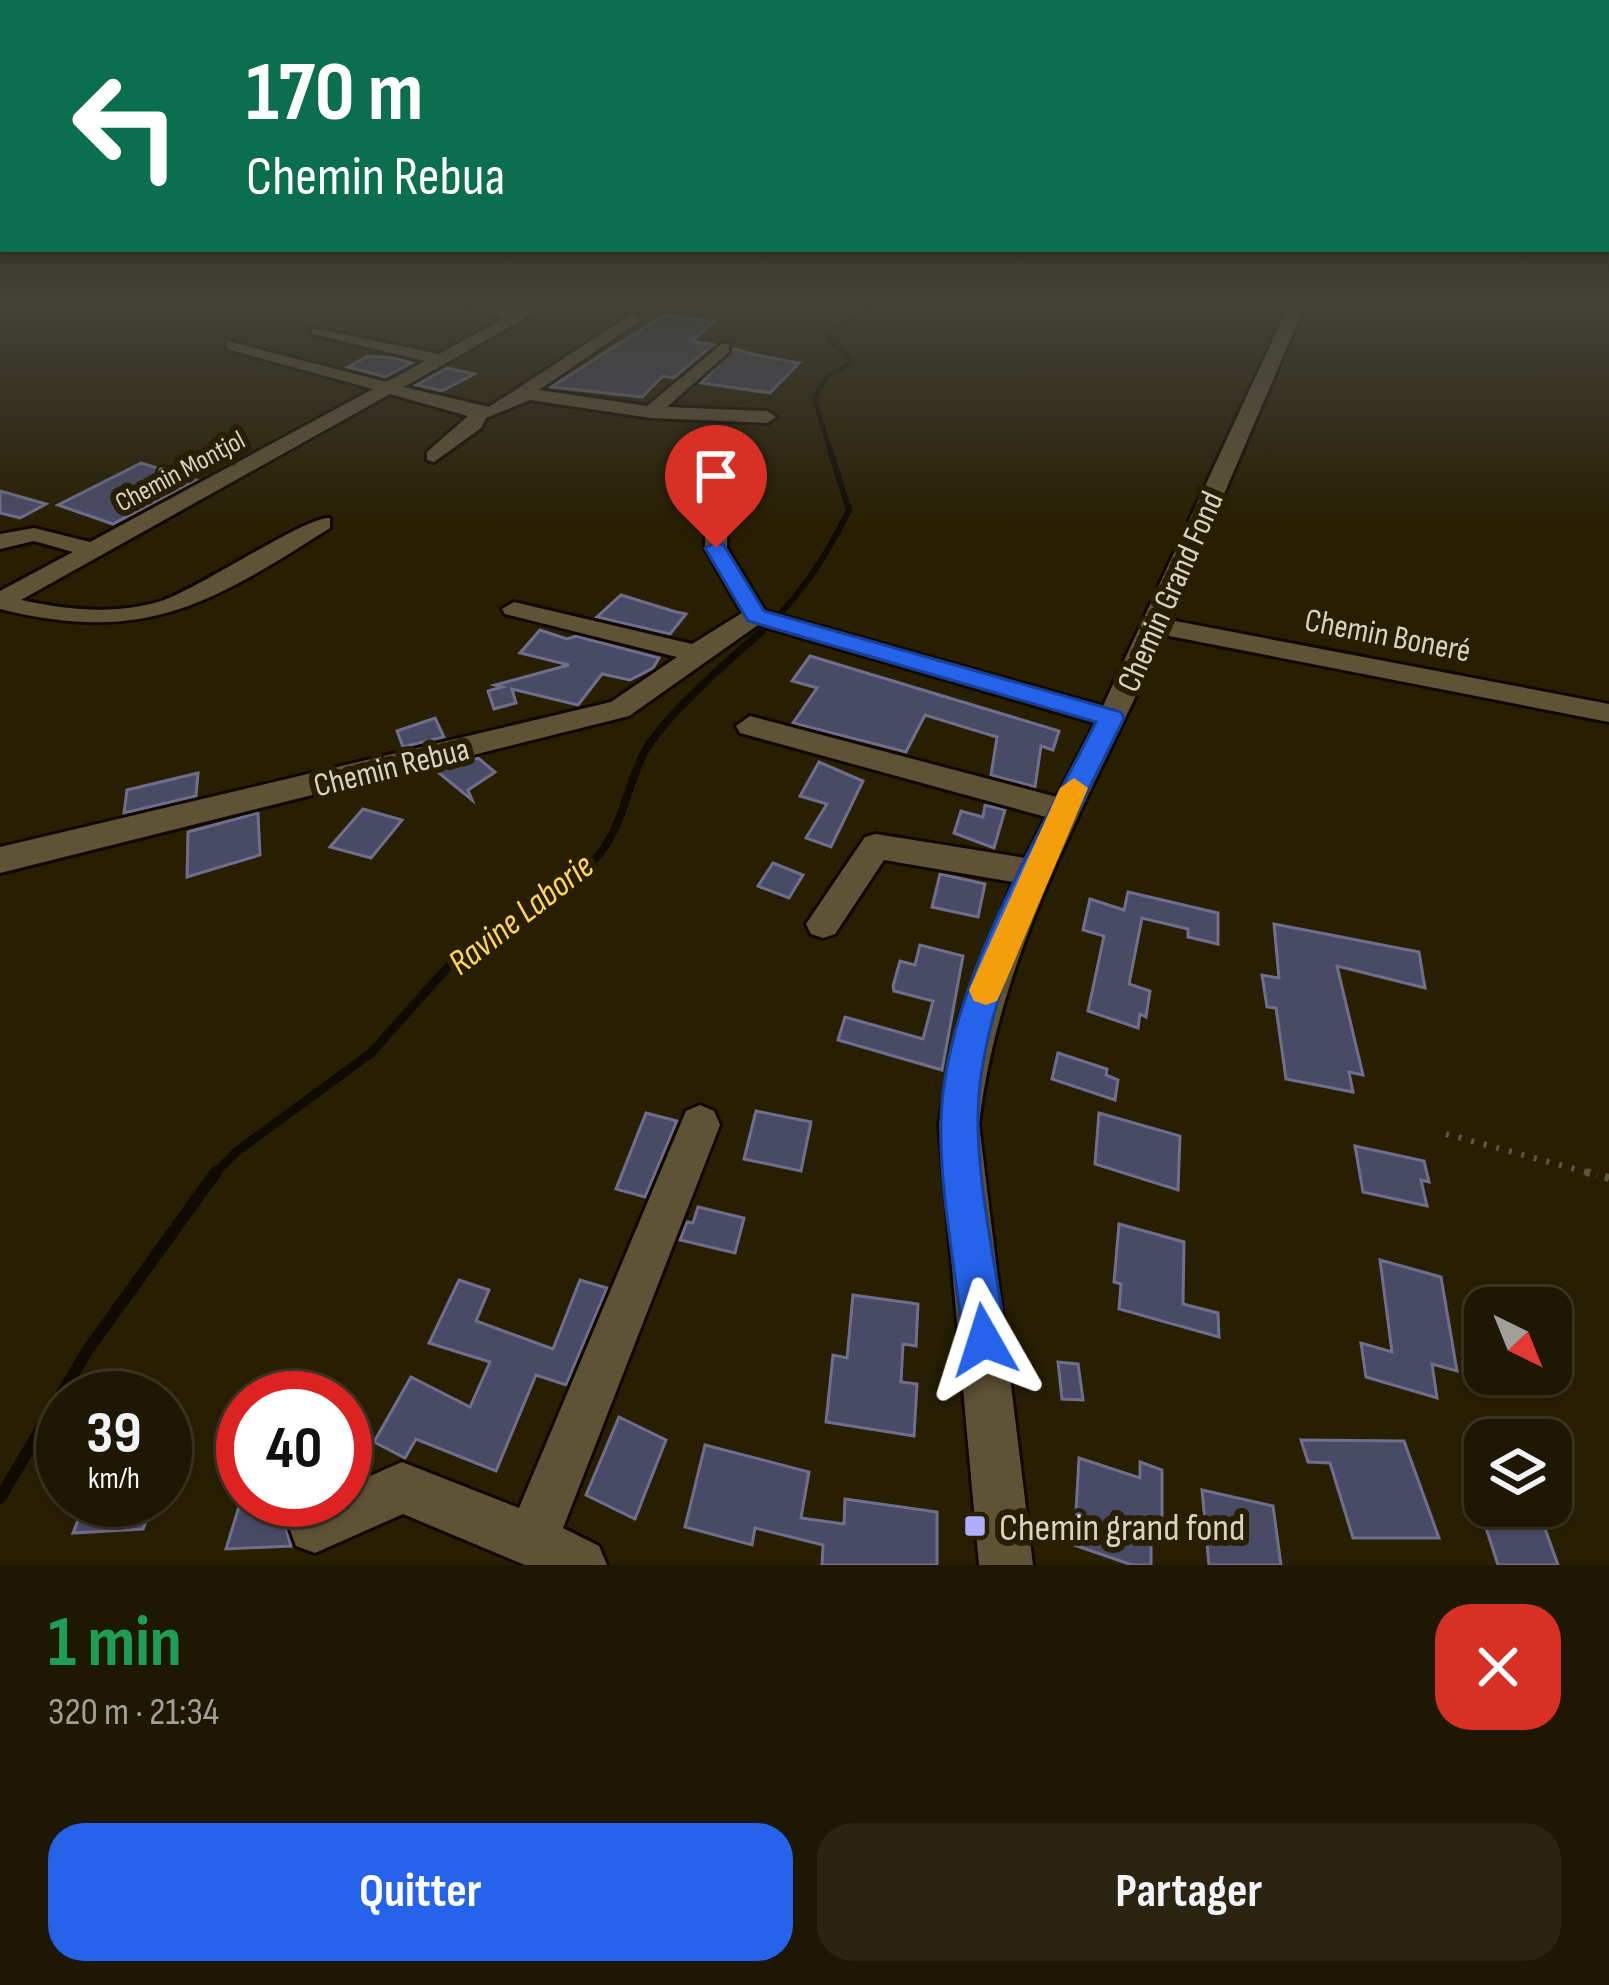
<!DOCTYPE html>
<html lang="fr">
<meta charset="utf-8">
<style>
:root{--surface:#1e1702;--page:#2b2411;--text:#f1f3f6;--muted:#a19f99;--line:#3c3624;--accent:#2563eb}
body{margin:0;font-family:"Sofia Sans Condensed",sans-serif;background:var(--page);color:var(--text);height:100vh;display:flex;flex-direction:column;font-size:45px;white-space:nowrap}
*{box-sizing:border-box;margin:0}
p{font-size:39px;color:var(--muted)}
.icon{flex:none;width:66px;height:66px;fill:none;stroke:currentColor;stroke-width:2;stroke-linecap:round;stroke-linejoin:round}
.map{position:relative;height:1565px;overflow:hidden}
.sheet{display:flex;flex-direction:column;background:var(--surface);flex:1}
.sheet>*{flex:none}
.top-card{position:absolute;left:0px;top:0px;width:1611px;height:252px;box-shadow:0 3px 9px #0004,0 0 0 3px var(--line);background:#0b6e4f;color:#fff;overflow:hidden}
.needle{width:78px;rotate:137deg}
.tools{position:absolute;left:1464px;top:1287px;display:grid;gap:24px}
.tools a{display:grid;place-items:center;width:108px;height:108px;border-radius:24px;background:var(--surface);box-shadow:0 3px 9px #0004,0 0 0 3px var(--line);font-size:60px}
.speed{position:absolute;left:36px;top:1371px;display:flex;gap:24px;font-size:60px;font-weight:700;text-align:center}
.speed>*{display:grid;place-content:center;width:156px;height:156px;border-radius:50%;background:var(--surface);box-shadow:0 3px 9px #0004,0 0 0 3px var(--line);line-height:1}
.speed small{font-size:30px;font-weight:400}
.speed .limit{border:18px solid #d22;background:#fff;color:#111}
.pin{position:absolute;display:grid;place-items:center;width:102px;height:102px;color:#fff;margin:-123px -51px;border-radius:50% 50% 50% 0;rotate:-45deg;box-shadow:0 0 12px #0007}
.pin .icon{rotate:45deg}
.me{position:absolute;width:132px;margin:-66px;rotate:354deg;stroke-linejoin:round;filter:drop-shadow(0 0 9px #0008)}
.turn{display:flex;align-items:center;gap:42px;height:252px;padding:0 48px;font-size:54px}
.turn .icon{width:156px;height:156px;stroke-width:2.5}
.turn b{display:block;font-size:84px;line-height:102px}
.round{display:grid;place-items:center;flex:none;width:126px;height:126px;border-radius:36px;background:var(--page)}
.summary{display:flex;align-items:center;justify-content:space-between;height:204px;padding:0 48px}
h1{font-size:72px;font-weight:700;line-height:90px;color:#1e9e55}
.button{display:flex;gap:24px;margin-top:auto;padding:24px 48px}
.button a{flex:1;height:138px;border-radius:36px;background:var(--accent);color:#fff;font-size:48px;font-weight:700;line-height:138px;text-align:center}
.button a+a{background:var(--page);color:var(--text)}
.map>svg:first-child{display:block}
</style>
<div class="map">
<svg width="1609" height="1565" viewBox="0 0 1609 1565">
<rect width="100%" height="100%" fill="#281f03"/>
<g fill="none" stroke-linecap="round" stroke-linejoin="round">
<polyline stroke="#0f0b02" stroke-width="4.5" points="830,450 814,398 827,377 850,363 847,353 829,342 828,333 877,305"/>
<path stroke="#0f0b02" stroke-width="6" d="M759 634C799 599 826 557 849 510L829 447"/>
<path stroke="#0f0b02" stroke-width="8" d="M584 870C623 837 623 794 644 753 662 718 731 658 762 631"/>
<polyline stroke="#0f0b02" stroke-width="9" points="214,1175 236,1152 371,1053 464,949 548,901 587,867"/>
<polyline stroke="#0f0b02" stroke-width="12" points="0,1498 87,1351 216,1172"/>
</g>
<g fill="#494a65" stroke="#6e6f8d" stroke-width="3">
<polygon points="664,315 713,322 692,341 713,345 674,378 663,376 642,397 551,387"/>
<polygon points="734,349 761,356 799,363 770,393 701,383"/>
<polygon points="368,356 394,358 412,363 385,377 348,367"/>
<polygon points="447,368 474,374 442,391 416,385"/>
<polygon points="141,463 196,480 113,524 58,505"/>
<polygon points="0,491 46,504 20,518 0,513"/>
<polygon points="621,595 676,612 686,614 670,634 597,617"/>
<polygon points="540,630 567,639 576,636 659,658 653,668 630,680 602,674 578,705 512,689 516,703 494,709 488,691 502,687 495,685 569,665 520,653"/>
<polygon points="810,656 1059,731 1053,750 1041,746 1035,787 991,775 997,737 925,715 906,752 793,723 817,688 792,681"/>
<polygon points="435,718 444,737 403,747 397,731"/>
<polygon points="478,758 495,772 468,790 472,800 434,769"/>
<polygon points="819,762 863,781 831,847 806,838 827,804 800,796"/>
<polygon points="198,773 196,796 124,813 127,790"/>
<polygon points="985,805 1005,810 994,848 954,833 961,811 983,817"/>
<polygon points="363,809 402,820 371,858 330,847"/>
<polygon points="258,813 260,855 187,877 188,832"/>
<polygon points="773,863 803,875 789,898 758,886"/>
<polygon points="940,874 985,884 978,917 932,907"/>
<polygon points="1128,892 1218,913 1218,944 1188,937 1188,929 1142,918 1129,984 1150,991 1146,1017 1140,1014 1138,1028 1088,1011 1104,936 1083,930 1090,899 1124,910"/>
<polygon points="1274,924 1419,952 1425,988 1337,966 1363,1075 1349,1072 1353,1092 1286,1079 1276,1008 1267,1007 1262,975 1279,978"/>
<polygon points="920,945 963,956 942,1070 838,1040 845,1017 923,1039 933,1001 894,991 893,986 900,961 915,965"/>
<polygon points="1058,1053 1107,1069 1106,1075 1118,1080 1115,1100 1052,1079"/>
<polygon points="756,1111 811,1122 801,1171 744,1159"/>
<polygon points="646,1113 677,1121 645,1197 616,1189"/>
<polygon points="1099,1113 1180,1136 1178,1190 1095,1164"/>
<polygon points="1355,1146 1424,1161 1429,1182 1421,1180 1427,1206 1363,1192"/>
<polygon points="698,1207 744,1218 735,1253 680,1240 687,1222 693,1223"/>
<polygon points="1119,1224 1184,1242 1183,1304 1218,1313 1219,1337 1119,1309 1121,1284 1114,1282"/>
<polygon points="1380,1260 1441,1277 1457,1371 1432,1364 1437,1398 1366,1377 1361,1343 1392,1352"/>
<polygon points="459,1280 489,1290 476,1321 553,1349 580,1280 607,1288 566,1385 536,1375 496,1471 416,1439 405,1458 374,1442 411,1377 470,1407 490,1362 429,1343"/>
<polygon points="853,1295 918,1304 916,1346 903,1344 901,1382 917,1384 914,1436 826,1422 833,1355 847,1358"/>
<polygon points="1058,1362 1078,1364 1083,1400 1062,1399"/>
<polygon points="619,1417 666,1440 635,1519 586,1495"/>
<polygon points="1301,1440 1404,1441 1439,1538 1353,1538 1330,1463 1308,1462"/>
<polygon points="705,1445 809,1472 801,1518 844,1524 845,1499 937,1512 937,1565 822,1565 823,1545 755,1528 752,1545 685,1527"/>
<polygon points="1079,1458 1140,1478 1140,1462 1162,1470 1162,1541 1151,1537 1151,1565 1132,1565 1074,1545"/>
<polygon points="1202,1490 1273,1506 1281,1565 1209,1565"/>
<polygon points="86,1500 154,1500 143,1529 73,1533"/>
<polygon points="241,1500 303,1500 292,1506 285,1525 291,1546 226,1549"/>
<polygon points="1479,1506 1538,1509 1558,1565 1498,1565"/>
</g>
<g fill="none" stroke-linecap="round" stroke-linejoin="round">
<defs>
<g id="minor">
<path d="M460 305 516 312 528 305H548L404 387 489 407 632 314 640 319 638 322 539 390 647 406 723 343 729 344V352L667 407 767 411 776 417 767 423 651 418 530 400 486 418 481 428 434 462 427 460V452L468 416 390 394 21 600C67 610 115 615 161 601 198 589 308 515 330 518V528C210 604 146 645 0 609V591L73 552 34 541 0 549V534L34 528 90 542 373 389 227 349V341L386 382 425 361 312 334V328L439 354 504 318Z"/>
<path d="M1289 305H1305L1170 620 1609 704V722L1164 635C1092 796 1000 946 979 1124L1033 1565H979L939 1124 960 1016 1013 882 884 860 835 934 823 938 811 934 806 924 865 837 876 834 1025 858 1046 817 740 733 736 726 750 716 1057 797 1095 723 758 625 629 716 0 873V847L611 702 677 657 505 614 502 609 514 602 692 644 742 613 705 548 706 507 717 501 728 507 727 548 765 611 1103 706Z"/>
<polygon points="700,1105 714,1111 720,1125 563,1528 599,1546 607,1565 525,1565 403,1514 315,1553 296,1546 289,1527 296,1508 315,1500 345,1500 345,1487 402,1462 519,1508 686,1111"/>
</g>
</defs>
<use href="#minor" stroke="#110800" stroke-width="6"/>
<polyline stroke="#5e563e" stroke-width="6" stroke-dasharray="3 10" stroke-linecap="butt" points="1446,1134 1597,1175"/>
<polyline stroke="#5e563e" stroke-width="8" stroke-dasharray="4.5 15" stroke-linecap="butt" points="1586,1172 1609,1178"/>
<use href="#minor" fill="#5e5336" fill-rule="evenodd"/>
</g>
<linearGradient id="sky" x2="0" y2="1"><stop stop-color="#161102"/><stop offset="0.58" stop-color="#424239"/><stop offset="1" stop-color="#424239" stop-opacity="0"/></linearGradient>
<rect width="1609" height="524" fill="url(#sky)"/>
<path fill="#2563eb" stroke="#184099" stroke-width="3" d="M716 542 723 544 764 611 1121 712 1124 718C1068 834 977 991 978 1121 978 1190 997 1270 1006 1340L999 1355 984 1361 969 1355 963 1340C956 1270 939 1190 941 1121 944 991 1038 837 1096 722L748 621 705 548Z"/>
<polygon fill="#f59e0b" points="1074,778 1088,788 1002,990 997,1001 986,1005 974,1001 969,990 1060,788"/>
<rect fill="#aeaefa" stroke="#281f03" stroke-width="4.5" x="963" y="1514" width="24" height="24" rx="6"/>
<g text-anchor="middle" stroke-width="12" stroke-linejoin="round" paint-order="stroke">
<g font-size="27" fill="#d8d2c2" stroke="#281f03">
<text transform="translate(180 471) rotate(-28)" y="9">Chemin Montjol</text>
</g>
<g font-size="33" fill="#d8d2c2" stroke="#281f03">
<text transform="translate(1169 591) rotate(-66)" y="12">Chemin Grand Fond</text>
<text transform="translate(1388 634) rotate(11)" y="12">Chemin Boneré</text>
<text transform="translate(391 766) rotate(-14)" y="12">Chemin Rebua</text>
</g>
<g font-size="36" font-style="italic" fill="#fed55a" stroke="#281f03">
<text transform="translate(520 913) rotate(-38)" y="13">Ravine Laborie</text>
</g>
<g font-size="39" fill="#d8d2c2" stroke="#281f03" text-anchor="start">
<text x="999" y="1540">Chemin grand fond</text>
</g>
</g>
</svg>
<div class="tools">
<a><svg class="needle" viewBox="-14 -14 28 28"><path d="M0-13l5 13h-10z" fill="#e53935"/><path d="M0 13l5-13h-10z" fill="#a19f99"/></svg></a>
<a><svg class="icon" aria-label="layers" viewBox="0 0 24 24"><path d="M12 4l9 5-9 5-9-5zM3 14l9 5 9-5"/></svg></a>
</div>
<div class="speed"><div>39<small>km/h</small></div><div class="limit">40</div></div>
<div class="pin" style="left:716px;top:548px;background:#d93025"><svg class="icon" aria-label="arrive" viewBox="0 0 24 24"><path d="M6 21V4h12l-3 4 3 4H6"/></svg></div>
<svg class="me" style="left:984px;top:1340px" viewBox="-20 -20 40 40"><path d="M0-17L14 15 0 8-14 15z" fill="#2563eb" stroke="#fff" stroke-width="4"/></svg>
<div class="top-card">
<div class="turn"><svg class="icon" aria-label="left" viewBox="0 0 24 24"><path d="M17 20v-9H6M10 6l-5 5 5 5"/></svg><div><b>170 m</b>Chemin Rebua</div></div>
</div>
</div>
<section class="sheet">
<div class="summary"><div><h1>1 min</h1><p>320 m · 21:34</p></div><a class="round" style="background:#d93025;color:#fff"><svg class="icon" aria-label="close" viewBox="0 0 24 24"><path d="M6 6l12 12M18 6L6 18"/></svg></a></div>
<div class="button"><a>Quitter</a><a>Partager</a></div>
</section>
